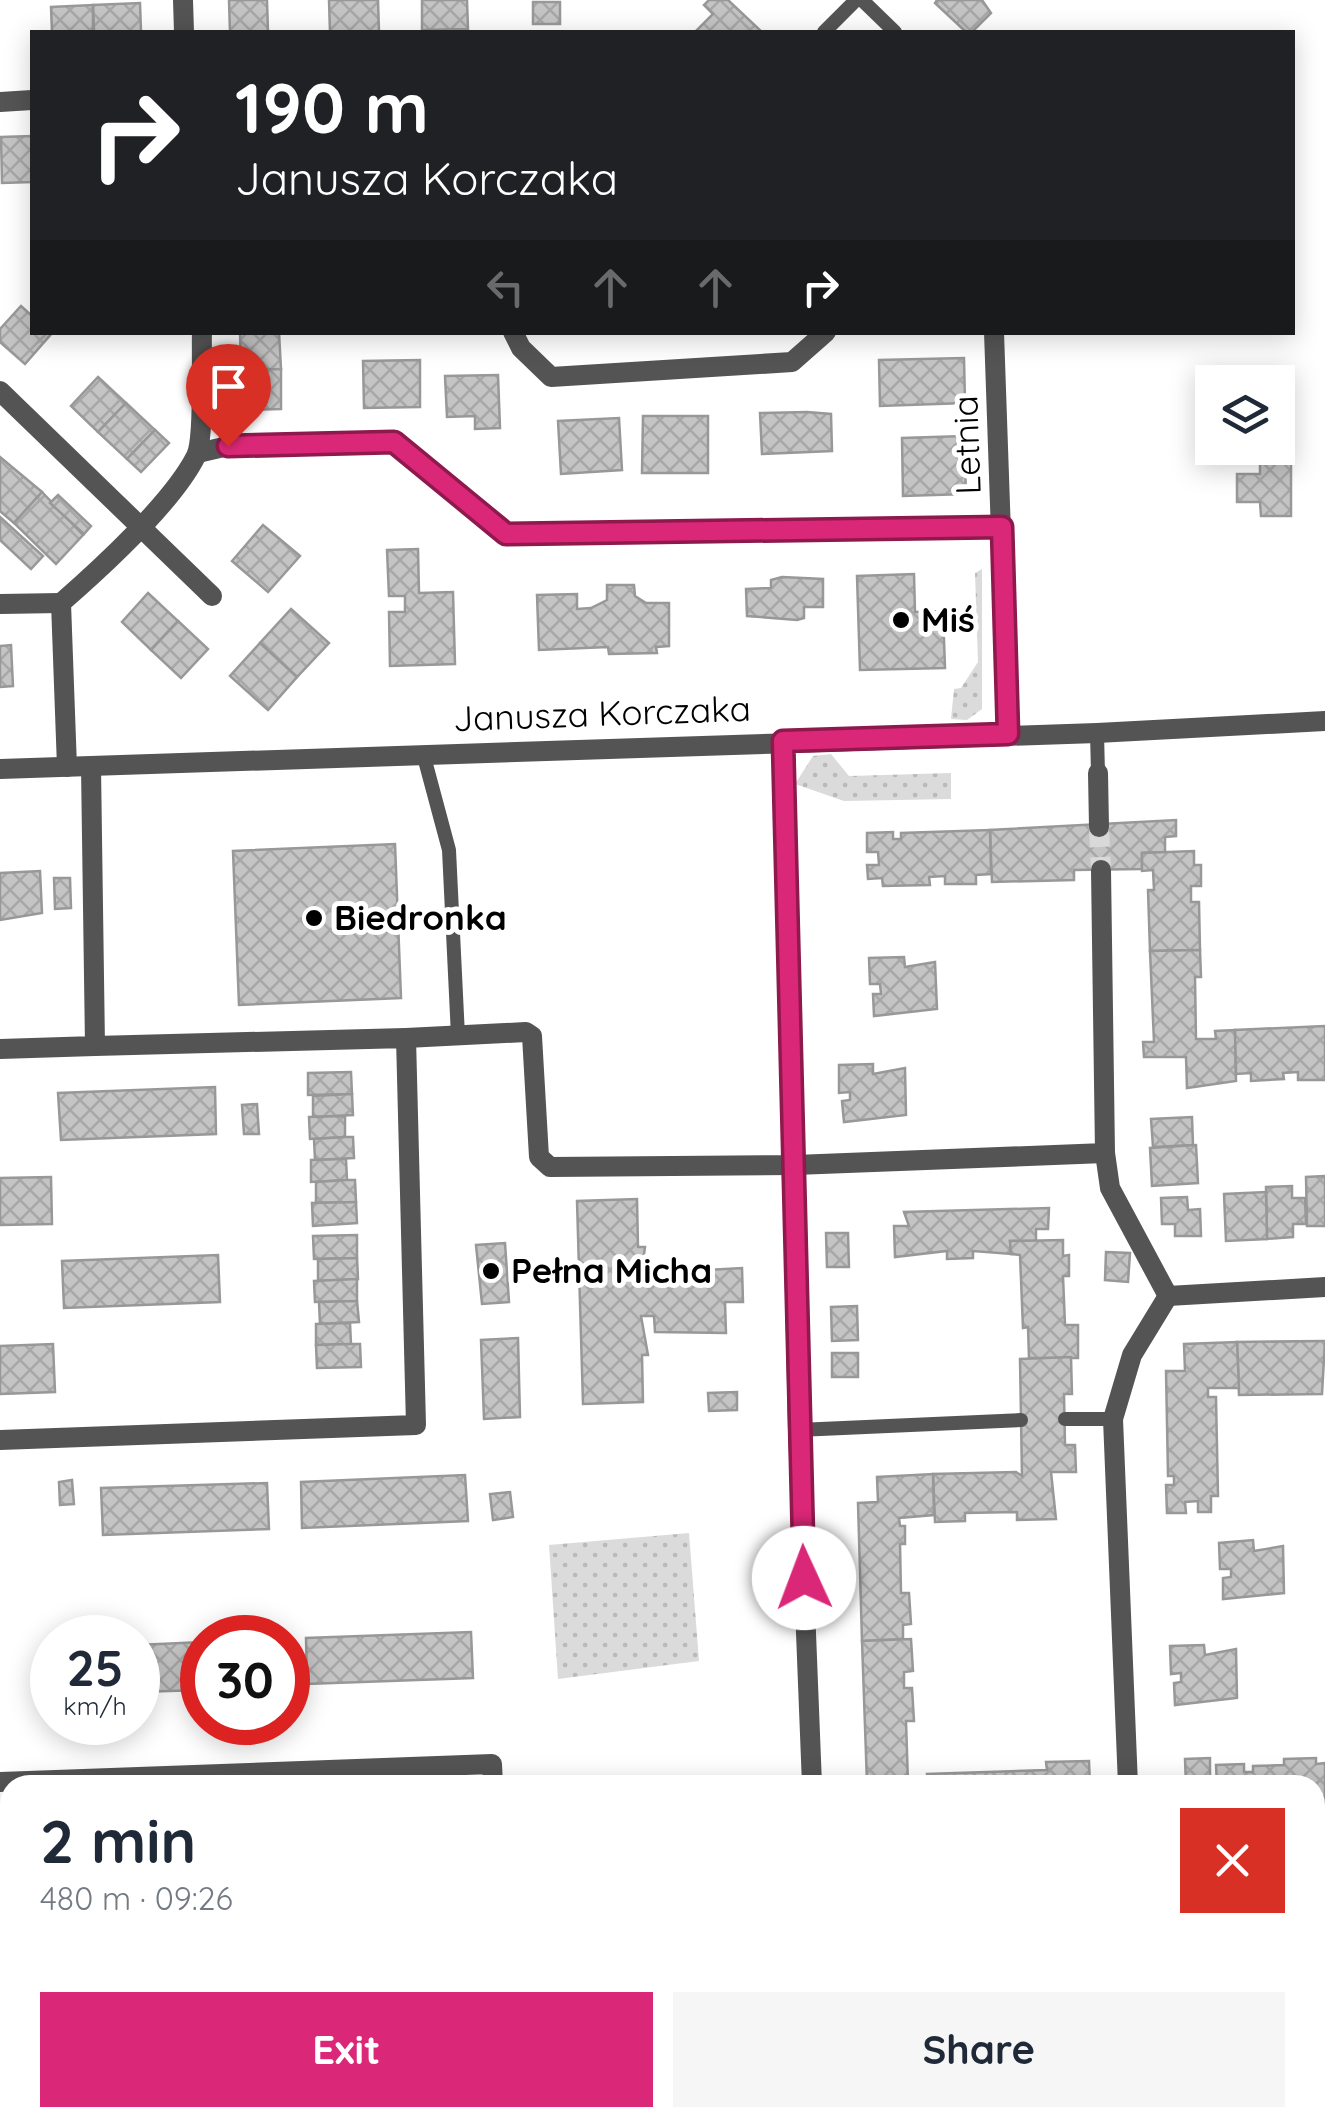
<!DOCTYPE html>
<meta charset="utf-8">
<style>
:root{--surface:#fff;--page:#f6f6f7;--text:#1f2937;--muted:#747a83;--accent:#db2777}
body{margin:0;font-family:Quicksand,sans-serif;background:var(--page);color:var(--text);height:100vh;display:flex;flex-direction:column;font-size:38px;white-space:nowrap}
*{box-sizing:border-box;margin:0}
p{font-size:32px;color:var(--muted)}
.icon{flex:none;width:55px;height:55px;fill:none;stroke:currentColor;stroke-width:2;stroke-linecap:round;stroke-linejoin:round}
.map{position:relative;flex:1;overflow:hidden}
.panel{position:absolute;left:0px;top:1775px;width:1325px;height:352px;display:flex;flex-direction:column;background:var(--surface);border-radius:30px 30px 0 0;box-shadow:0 5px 25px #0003}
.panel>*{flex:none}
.top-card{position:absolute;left:30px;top:30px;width:1265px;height:305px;border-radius:0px;box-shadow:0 5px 25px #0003;background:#202124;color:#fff;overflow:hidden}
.controls{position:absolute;left:1195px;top:365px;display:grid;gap:20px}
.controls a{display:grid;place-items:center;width:100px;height:100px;border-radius:0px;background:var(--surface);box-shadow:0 5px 25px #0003;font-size:50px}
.speed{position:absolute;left:30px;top:1615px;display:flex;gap:20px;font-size:50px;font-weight:700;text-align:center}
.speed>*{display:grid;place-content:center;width:130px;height:130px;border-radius:50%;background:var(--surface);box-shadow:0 5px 25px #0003;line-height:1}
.speed small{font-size:25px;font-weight:400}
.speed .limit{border:15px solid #d22;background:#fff;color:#111}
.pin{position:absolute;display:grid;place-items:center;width:85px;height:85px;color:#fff;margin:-102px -42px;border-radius:50% 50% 50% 0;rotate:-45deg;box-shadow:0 0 10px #0007}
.pin .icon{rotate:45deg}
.me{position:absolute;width:110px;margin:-55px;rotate:358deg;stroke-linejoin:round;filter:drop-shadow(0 0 8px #0008)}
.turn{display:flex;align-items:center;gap:35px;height:210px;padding:0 40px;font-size:45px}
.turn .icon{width:130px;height:130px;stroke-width:2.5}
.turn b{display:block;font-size:70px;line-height:85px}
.lanes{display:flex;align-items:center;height:95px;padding:0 40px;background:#0003;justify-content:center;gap:50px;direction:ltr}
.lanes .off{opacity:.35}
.round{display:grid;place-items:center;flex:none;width:105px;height:105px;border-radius:0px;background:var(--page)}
.overview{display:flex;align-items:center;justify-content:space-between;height:170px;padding:0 40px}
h1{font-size:60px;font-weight:700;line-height:75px}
.action{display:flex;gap:20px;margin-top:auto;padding:20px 40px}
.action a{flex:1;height:115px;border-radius:0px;background:var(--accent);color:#fff;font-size:40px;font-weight:700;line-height:115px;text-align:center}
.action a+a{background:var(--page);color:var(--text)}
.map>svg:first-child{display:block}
</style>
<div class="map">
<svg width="1325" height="2127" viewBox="0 0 1325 2127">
<defs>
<pattern id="grass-dots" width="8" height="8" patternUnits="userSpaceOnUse" patternTransform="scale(2.5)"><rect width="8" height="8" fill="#dbdbdb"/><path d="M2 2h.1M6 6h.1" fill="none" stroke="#bababa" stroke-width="1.8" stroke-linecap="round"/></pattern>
<pattern id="building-cross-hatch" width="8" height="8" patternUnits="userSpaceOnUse" patternTransform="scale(2.5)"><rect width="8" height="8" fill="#c4c4c4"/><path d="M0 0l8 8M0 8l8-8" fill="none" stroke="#a7a7a7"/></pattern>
</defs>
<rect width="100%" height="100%" fill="#fff"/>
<g fill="url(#grass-dots)">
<polygon points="982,569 982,709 967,720 951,719 954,689 961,688 978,662 975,573"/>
<polygon points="831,754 849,776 951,773 951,799 844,801 795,784 813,756"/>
<polygon points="689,1533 699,1661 558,1679 549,1545"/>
</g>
<polygon fill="#dbdbdb" points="0,2082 10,2082 10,2118 142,2118 142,2127 0,2127"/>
<g fill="url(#building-cross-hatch)" stroke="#989898" stroke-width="2.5">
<polygon points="229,0 267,0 268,32 230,32"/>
<polygon points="329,0 378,0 379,32 330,32"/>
<polygon points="422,0 467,0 468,29 422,30"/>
<polygon points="709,0 728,0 762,32 695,32 713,14 704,5"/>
<polygon points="937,0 982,0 991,13 972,32 966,32 935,3"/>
<rect x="533" y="2" width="27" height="22"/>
<polygon points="140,3 141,32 94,32 93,5"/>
<polygon points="93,5 93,32 52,32 51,7"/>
<polygon points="32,136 32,182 2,183 1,137"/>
<polygon points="21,306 32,316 32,332 52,333 25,364 0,342 0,329"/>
<polygon points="240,332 279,332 281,369 241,370"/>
<polygon points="964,358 965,403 880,406 879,360"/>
<polygon points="420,360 420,407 364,408 363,361"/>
<polygon points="281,369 281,409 242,410 241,370"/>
<polygon points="498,375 500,428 475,429 475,416 447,417 445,376"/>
<polygon points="98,377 126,403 98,432 71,406"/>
<polygon points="126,403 155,430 127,459 98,432"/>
<polygon points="807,412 831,414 832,451 762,454 760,413"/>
<polygon points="643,416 708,416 708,473 642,473"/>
<polygon points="619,418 622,470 561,474 558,421"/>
<polygon points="155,430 169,443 141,472 127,459"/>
<polygon points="964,436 966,494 903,496 902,438"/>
<polygon points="0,457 42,492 14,523 0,511"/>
<polygon points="1260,458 1291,458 1291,516 1261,516 1260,502 1237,502 1237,474 1260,474"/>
<polygon points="42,492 83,535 56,564 14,523"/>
<polygon points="58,495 91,526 84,534 50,503"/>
<polygon points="0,517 43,556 31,569 0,540"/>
<polygon points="263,525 300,556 268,592 232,561"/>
<polygon points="418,549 419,593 453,592 455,664 390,666 389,612 405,612 405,596 389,596 387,550"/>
<polygon points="914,574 915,612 943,611 945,668 860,670 857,576"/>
<polygon points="782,577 823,579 823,607 804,607 804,618 797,620 747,616 746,589 771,588 771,580"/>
<polygon points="607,585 634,585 635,596 646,603 669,603 669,646 656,647 657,653 609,654 608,647 539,650 537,595 577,594 577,609 591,608 607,600"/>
<polygon points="148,593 178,621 151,650 122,622"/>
<polygon points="291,609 329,643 297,677 260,643"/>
<polygon points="178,621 208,649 181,678 151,650"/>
<polygon points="260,643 297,677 268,710 230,676"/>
<polygon points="11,645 13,686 0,687 0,646"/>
<polygon points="1176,820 1176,836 1165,837 1165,852 1142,853 1142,869 1074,870 1074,880 992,882 990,830"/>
<polygon points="990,830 991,874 976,875 976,884 945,884 945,876 929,877 930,885 883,886 882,878 868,879 867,865 879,865 878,852 867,852 867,833 893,832 893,839 901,839 901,833"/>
<polygon points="395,844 401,998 239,1005 233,851"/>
<polygon points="1194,851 1194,865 1201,865 1201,886 1191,886 1191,902 1199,902 1200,950 1150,951 1148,890 1154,890 1153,870 1142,871 1142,853"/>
<polygon points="40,871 42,913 0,920 0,873"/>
<polygon points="54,878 70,878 71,908 55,909"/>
<polygon points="1200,950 1201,977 1195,977 1196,1039 1216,1039 1215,1031 1235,1030 1236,1081 1187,1088 1186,1057 1144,1057 1143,1042 1154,1042 1150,951"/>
<polygon points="904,957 905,967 935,962 937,1009 874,1016 873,994 881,994 880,984 870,984 869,958"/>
<polygon points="1325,1026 1325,1080 1298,1080 1298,1072 1283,1073 1284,1079 1251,1081 1251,1073 1236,1074 1235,1030"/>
<polygon points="873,1064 873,1074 905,1068 906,1115 844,1122 842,1101 850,1100 850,1092 839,1093 839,1065"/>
<polygon points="351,1072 352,1094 308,1095 308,1073"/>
<polygon points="215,1087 216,1134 61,1140 58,1093"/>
<polygon points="352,1094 353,1115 313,1117 313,1096"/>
<polygon points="257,1104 259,1134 244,1134 242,1105"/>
<polygon points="345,1116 345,1137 310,1139 309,1117"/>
<polygon points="1192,1117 1193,1145 1153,1147 1151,1119"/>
<polygon points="345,1137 353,1137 354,1158 315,1160 314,1139"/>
<polygon points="1196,1145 1198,1183 1152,1186 1150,1148"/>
<polygon points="346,1159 347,1180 311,1182 311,1160"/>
<polygon points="1325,1176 1325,1226 1307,1226 1306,1177"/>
<polygon points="51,1177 52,1224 0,1225 0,1178"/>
<polygon points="347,1180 355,1180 356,1202 316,1203 316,1182"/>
<polygon points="1292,1186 1292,1198 1305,1198 1306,1224 1293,1224 1293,1237 1267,1239 1266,1187"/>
<polygon points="1266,1192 1267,1239 1226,1241 1224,1194"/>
<polygon points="1187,1197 1188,1210 1200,1209 1201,1236 1175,1236 1175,1224 1162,1224 1161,1198"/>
<polygon points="637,1199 638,1247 645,1247 640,1285 653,1285 653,1275 690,1277 689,1271 742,1268 743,1302 725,1302 726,1333 655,1332 654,1316 641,1316 648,1355 642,1355 643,1402 583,1404 577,1201"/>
<polygon points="356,1202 357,1223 313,1226 312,1203"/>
<polygon points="1049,1208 1048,1229 1036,1229 1036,1241 1010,1241 1011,1254 973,1251 973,1258 947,1259 947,1251 895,1257 894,1226 909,1226 904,1212"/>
<polygon points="826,1233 848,1233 849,1267 827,1267"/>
<polygon points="357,1235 357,1258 314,1259 313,1236"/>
<polygon points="1063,1240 1063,1256 1069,1255 1069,1276 1063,1276 1065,1325 1078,1325 1078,1358 1029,1358 1028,1327 1023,1328 1020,1255 1011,1254 1010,1241"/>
<polygon points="505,1243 509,1302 482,1304 476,1245"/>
<polygon points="1106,1252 1130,1253 1128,1282 1105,1280"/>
<polygon points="218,1255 220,1302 64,1308 62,1261"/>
<polygon points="357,1258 358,1279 318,1281 318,1259"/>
<polygon points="357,1279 357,1301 315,1302 314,1281"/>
<polygon points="357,1301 359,1322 320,1324 319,1302"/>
<polygon points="857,1306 858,1340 832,1341 831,1307"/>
<polygon points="350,1323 351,1344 316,1345 316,1324"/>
<polygon points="518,1338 520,1417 484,1419 481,1340"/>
<polygon points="1325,1341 1322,1394 1239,1395 1237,1342"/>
<polygon points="1237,1342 1239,1388 1208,1388 1208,1397 1216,1397 1218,1496 1211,1496 1211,1512 1198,1512 1198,1501 1185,1502 1186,1513 1167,1513 1166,1485 1174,1485 1174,1476 1168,1476 1166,1371 1185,1371 1184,1344"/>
<polygon points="53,1344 55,1392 0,1394 0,1346"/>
<polygon points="351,1344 360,1344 361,1367 317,1368 316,1345"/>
<rect x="832" y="1353" width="26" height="24"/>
<polygon points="1071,1357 1072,1394 1064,1394 1065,1445 1075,1445 1076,1472 1051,1472 1056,1519 1017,1520 1017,1512 965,1513 965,1521 935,1522 933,1474 1016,1472 1022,1476 1020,1359"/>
<polygon points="737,1392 737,1410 709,1411 708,1393"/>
<polygon points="933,1474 934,1515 899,1518 900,1526 905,1526 905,1544 900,1544 901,1593 909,1593 911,1624 903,1625 903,1639 862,1641 858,1503 878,1502 877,1477"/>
<polygon points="465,1475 468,1521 302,1528 301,1482"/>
<polygon points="72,1480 74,1504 60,1505 59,1482"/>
<polygon points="267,1483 269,1529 103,1535 101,1488"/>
<polygon points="510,1492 513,1517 493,1520 490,1494"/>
<polygon points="1253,1540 1254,1551 1283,1546 1284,1593 1223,1599 1223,1578 1231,1577 1231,1569 1220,1569 1219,1543"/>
<polygon points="471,1632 473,1678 307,1684 306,1638"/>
<polygon points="911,1639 913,1671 904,1672 904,1688 912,1688 914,1721 906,1721 908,1783 858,1785 867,1783 862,1641"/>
<polygon points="202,1642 202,1690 138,1692 138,1645"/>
<polygon points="1204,1645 1205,1655 1236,1649 1237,1698 1175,1705 1174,1683 1181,1682 1181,1673 1171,1674 1170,1646"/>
<polygon points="1210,1758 1210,1785 1186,1785 1185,1759"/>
<polygon points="1316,1758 1316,1764 1325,1763 1325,1816 1315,1817 1315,1785 1217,1785 1216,1765 1244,1764 1244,1772 1253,1772 1253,1766 1284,1765 1284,1759"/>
<polygon points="1089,1761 1090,1785 900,1785 928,1781 927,1774 1047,1770 1046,1762"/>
<polygon points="10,1825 10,1867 0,1867 0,1826"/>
<polygon points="209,2118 308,2118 318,2127 201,2127"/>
<polygon points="330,2118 390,2118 382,2127 321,2127"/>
<polygon points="421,2118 608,2118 608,2127 432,2127"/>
<polygon points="686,2118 757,2118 748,2127 697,2127"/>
</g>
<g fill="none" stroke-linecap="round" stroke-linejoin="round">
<polyline stroke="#d9d9d9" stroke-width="20" stroke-dasharray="20 10" stroke-linecap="butt" points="1099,827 1101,870"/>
<g stroke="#545454" stroke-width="14">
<polyline points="862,0 895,32"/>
<polyline points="824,32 856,0"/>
<polyline points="1097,733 1098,773"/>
<polyline points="423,753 449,850 458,1036"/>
<polyline points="1065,1419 1113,1419"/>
<polyline points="798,1430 1021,1420"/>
</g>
<g stroke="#545454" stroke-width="20">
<polyline points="183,0 184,32"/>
<polyline points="0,102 32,100"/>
<polyline points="513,332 521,348 551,377 792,362 826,332"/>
<polyline points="994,332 1008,735"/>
<polyline points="0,391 212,596"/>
<polyline points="198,453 228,446 395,442 506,534 1003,527"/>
<polyline points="0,604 61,603"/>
<polyline points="783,741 798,1430 812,1785"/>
<path d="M67 767 61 603C100 569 173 502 196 456 205 438 201 357 202 332"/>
<polyline points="1098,773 1099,827"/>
<polyline points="406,1038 526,1032 532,1036 539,1157 550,1167 795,1165 1105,1153 1101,870"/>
<polyline points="0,1049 95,1046 91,767"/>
<polyline points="1105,1153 1110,1188 1168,1296 1325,1287"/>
<polyline points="0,1440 416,1425 406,1038 95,1046"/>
<polyline points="0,1782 492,1764 493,1785"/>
<polyline points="1128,1785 1113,1419 1132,1355 1168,1296"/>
</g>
<polyline stroke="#545454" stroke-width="20" points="0,769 1097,733 1325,721"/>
</g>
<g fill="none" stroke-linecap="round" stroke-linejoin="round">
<defs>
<polyline id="route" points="228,446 394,442 506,534 1002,527 1008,734 783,741 804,1578"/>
</defs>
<use href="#route" stroke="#8e194d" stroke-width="25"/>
<use href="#route" stroke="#db2777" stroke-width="18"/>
</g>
<g fill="#000" stroke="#fff" stroke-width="4">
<circle cx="901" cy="620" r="10"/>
<circle cx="314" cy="918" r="10"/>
<circle cx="491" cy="1271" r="10"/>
</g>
<g text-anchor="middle" stroke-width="10" stroke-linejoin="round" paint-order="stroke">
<g font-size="35" fill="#000" stroke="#fff">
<text transform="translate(967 445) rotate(-92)" y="12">Letnia</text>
<text transform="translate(602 714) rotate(-2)" y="12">Janusza Korczaka</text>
</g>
<g font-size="35" font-weight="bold" fill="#000" stroke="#fff" text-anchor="start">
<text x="921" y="632">Miś</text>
<text x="334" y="930">Biedronka</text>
<text x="511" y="1283">Pełna Micha</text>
</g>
</g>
</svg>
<div class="controls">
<a><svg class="icon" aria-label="layers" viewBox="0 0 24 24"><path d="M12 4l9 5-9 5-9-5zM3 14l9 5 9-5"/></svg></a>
</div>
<div class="speed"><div>25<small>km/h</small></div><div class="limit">30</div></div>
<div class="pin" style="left:228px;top:446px;background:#d93025"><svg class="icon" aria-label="arrive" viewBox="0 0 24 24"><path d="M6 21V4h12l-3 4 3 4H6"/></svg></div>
<svg class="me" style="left:804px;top:1578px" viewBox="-20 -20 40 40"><circle r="19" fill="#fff"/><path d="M0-13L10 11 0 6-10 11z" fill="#db2777"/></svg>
<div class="top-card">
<div class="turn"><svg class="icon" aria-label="right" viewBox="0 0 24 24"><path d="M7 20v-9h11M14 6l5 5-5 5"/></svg><div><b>190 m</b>Janusza Korczaka</div></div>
<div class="lanes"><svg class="icon off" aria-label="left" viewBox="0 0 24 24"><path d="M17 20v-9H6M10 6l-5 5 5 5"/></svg><svg class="icon off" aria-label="ahead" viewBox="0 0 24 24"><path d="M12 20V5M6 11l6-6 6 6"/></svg><svg class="icon off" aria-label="ahead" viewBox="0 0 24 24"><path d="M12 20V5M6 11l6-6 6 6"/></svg><svg class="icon" aria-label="right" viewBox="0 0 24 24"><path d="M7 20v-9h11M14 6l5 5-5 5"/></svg></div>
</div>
<section class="panel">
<div class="overview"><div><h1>2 min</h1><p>480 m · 09:26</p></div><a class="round" style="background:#d93025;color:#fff"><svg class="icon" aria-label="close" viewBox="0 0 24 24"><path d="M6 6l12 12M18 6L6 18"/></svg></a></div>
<div class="action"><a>Exit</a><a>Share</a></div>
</section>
</div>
